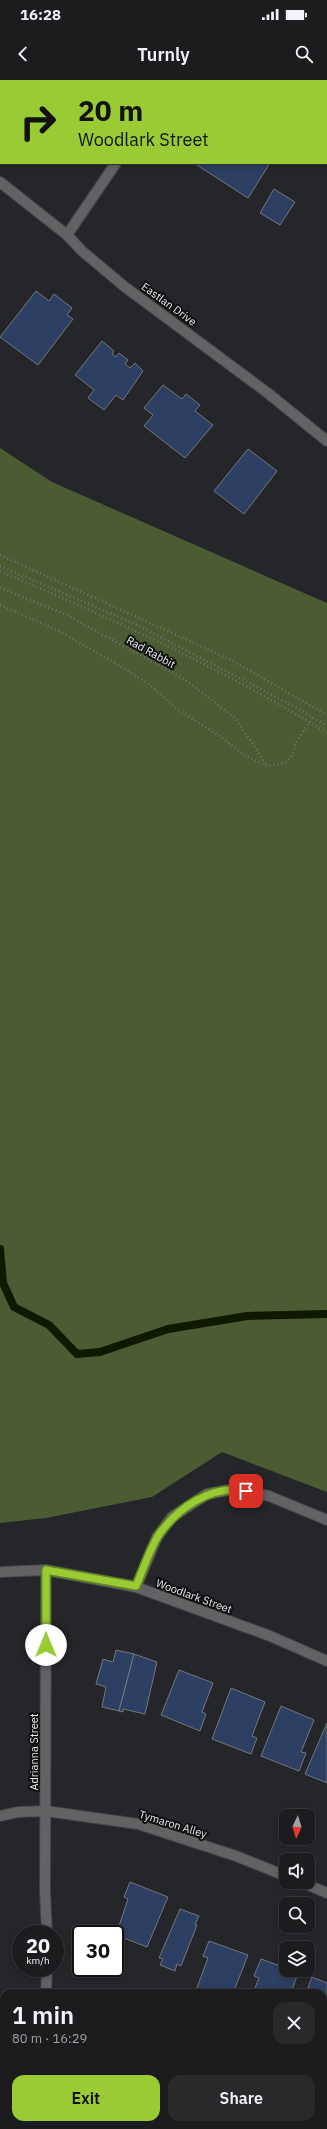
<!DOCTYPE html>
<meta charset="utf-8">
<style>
:root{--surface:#1c1c1f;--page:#29292c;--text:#f1f3f6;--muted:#a0a1a4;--line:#3a3a3d;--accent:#99cb35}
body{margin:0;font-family:"IBM Plex Sans",sans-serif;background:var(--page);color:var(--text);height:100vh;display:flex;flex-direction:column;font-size:15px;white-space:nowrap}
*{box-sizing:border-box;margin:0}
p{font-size:13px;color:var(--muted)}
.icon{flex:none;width:22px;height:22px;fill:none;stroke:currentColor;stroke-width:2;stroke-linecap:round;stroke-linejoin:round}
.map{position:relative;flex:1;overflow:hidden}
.side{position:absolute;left:0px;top:1909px;width:327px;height:140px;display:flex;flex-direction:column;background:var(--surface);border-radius:12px 12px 0 0;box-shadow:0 2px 6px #0003,0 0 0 1px var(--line)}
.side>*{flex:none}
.guide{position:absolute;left:0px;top:0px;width:327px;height:84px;box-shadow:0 2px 6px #0003,0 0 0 1px var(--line);background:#99cb35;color:#111;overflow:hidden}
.needle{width:26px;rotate:184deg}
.controls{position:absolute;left:279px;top:1729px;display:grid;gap:8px}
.controls a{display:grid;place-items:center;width:36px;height:36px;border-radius:8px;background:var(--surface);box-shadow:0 2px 6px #0003,0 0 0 1px var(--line);font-size:20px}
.speed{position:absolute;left:12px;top:1845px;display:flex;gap:8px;font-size:20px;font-weight:700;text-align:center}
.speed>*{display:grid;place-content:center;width:52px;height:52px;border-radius:50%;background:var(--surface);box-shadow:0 2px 6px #0003,0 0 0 1px var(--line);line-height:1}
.speed small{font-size:10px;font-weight:400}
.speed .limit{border:2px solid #111;border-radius:6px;background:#fff;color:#111}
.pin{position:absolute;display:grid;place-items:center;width:34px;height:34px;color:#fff;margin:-17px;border-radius:8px;box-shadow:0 2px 6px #0006}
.me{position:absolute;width:44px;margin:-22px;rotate:0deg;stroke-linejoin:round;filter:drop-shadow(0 0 3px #0008)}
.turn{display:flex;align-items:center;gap:14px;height:84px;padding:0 12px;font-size:18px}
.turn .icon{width:52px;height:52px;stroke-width:2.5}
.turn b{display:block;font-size:28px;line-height:34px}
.round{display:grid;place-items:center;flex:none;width:42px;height:42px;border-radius:12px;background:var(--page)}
.overview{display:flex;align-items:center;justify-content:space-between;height:68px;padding:0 12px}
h1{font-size:24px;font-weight:600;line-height:30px}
.button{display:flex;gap:8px;margin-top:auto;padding:8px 12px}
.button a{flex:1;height:46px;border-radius:12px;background:var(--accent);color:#111;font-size:16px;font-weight:600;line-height:46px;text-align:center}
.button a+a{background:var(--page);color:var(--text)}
.status{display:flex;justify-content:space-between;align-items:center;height:28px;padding:0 20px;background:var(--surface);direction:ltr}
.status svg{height:11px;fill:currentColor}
header{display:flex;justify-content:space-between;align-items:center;height:52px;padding:0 12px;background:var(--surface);font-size:18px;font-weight:600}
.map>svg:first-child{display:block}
</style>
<div class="status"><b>16:28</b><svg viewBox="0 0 49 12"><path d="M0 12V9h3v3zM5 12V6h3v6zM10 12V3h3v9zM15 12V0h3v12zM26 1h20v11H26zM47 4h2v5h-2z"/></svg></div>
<header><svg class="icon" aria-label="back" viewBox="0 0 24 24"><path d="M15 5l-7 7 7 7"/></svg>Turnly<svg class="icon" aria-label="search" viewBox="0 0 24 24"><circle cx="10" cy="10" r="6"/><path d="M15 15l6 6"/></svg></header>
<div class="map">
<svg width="327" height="2049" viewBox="0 0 327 2049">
<rect width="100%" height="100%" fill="#252629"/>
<polygon fill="#4b5b32" points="0,368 52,402 327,523 327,1412 222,1372 152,1417 46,1438 0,1443"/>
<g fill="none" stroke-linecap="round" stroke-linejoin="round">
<polyline stroke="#0f1900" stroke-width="8" points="0,1169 3,1203 14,1227 49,1245 77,1274 100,1272 168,1249 247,1236 327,1234"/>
</g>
<g fill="#2d3f62" stroke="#75777a">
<polygon points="82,0 105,0 104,1"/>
<polygon points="240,0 286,0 287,1 239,1"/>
<polygon points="198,83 270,83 248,118 197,85"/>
<polygon points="274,109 295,122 280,145 260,133"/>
<polygon points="36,211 49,221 54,214 72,228 67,235 73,239 38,285 0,257"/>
<polygon points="102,261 114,271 112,274 116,277 119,273 128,280 125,284 130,288 135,283 143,291 123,320 116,315 104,330 88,318 94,310 75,295"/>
<polygon points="163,305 182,319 186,314 200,325 195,331 213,345 185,378 144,346 153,335 144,328"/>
<polygon points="248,369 277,391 244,434 214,411"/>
<polygon points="116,1570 134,1574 119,1631 102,1627 106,1607 96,1604 103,1579 113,1582"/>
<polygon points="134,1574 157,1582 145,1634 123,1629 123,1632 119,1631"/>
<polygon points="179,1590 213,1603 202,1632 206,1634 200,1651 161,1635"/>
<polygon points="231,1608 265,1622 252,1656 257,1658 251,1674 212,1659"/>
<polygon points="281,1626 314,1640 301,1672 306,1673 299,1691 261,1676"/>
<polygon points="327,1643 327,1703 305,1694"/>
<polygon points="130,1802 168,1817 147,1867 116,1855 128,1819 124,1817"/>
<polygon points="180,1829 199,1836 195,1845 197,1845 181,1886 177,1884 175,1891 160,1885 163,1879 159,1878"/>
<polygon points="209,1861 248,1875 233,1913 195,1913 208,1878 203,1876"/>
<polygon points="261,1879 286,1888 286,1890 298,1893 291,1913 253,1913 259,1898 254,1896"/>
<polygon points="312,1897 327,1903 327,1961 323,1960 323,1913 306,1913"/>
<polygon points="102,2045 131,2045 130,2049 101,2049"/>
<polygon points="144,2045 149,2047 149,2045 189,2045 187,2049 142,2049"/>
<polygon points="206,2045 244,2045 243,2049 204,2049"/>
<polygon points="262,2045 264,2045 275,2049 260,2049"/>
</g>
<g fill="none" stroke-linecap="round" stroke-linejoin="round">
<defs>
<g id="lane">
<polyline points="136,1507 157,1457 172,1437 207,1414 235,1409 269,1416 327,1440"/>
<polyline points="0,1736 18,1732 46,1731 138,1744 236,1776 286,1796"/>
<polyline points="301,1802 327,1813"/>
</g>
<g id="street">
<polyline points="170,1 171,0"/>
<polyline points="0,102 67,155 82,171 125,207 269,314 327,361"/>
<polyline points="67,155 116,83"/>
<polyline points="46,1490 45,1812 47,1854"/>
<polyline points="0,1492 46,1490 136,1507 270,1556 327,1581"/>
<polyline points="46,1913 47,1888"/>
<polyline points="0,1938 4,1936"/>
<polyline points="323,2012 327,2013"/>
<polyline points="48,2045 48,2049"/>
</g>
</defs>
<use href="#lane" stroke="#414244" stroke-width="12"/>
<use href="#street" stroke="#414244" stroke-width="12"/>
<g stroke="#737476" stroke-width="2.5" stroke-dasharray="1 3" stroke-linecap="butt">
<polyline points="0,475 229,579 327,635"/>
<polyline points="0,486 135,544 299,629 327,646"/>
<path d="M0 491C112 539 224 589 327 653"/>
<polyline points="0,508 67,535 184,599 236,639 266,684"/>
<polyline points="0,525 57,550 110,580 150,605 177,629 221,657 244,675 267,686 284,683 292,676 296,662 313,637"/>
</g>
<use href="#lane" stroke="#626264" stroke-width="10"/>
<use href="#street" stroke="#626264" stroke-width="10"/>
</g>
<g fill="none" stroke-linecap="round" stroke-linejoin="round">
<defs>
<path id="route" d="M46 1565V1490L136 1506C143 1490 149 1471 158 1456 177 1428 212 1404 246 1411"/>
</defs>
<use href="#route" stroke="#638422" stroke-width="10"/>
<use href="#route" stroke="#99cb35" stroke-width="7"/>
</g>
<g text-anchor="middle" stroke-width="4" stroke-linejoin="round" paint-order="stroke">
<g font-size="11" fill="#eaebed" stroke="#0f0f11">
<text transform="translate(169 224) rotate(36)" y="4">Eastlan Drive</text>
<text transform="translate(151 572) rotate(29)" y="4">Rad Rabbit</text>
<text transform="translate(194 1516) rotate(20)" y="4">Woodlark Street</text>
<text transform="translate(34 1672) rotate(-90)" y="4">Adrianna Street</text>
<text transform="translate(173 1744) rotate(17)" y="4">Tymaron Alley</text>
</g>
</g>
</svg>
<div class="controls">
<a><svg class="needle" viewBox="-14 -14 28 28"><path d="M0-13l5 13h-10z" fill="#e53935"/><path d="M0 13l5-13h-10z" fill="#a0a1a4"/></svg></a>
<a><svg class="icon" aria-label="sound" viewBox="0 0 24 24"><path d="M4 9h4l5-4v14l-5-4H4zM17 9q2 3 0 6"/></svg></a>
<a><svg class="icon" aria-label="search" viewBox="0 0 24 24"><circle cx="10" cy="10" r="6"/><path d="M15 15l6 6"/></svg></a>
<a><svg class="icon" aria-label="layers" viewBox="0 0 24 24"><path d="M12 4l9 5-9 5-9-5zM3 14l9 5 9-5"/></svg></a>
</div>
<div class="speed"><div>20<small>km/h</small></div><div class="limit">30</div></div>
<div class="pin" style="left:246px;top:1411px;background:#d93025"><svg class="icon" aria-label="arrive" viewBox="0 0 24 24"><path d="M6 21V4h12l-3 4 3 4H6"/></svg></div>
<svg class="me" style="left:46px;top:1565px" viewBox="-20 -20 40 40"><circle r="19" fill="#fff"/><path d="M0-13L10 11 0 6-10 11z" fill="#99cb35"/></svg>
<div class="guide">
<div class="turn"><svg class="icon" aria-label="right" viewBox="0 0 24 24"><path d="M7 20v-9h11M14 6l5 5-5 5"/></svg><div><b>20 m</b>Woodlark Street</div></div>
</div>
<section class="side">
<div class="overview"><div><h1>1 min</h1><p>80 m · 16:29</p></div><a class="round"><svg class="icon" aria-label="close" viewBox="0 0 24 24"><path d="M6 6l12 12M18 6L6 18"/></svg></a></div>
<div class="button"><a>Exit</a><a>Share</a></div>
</section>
</div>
